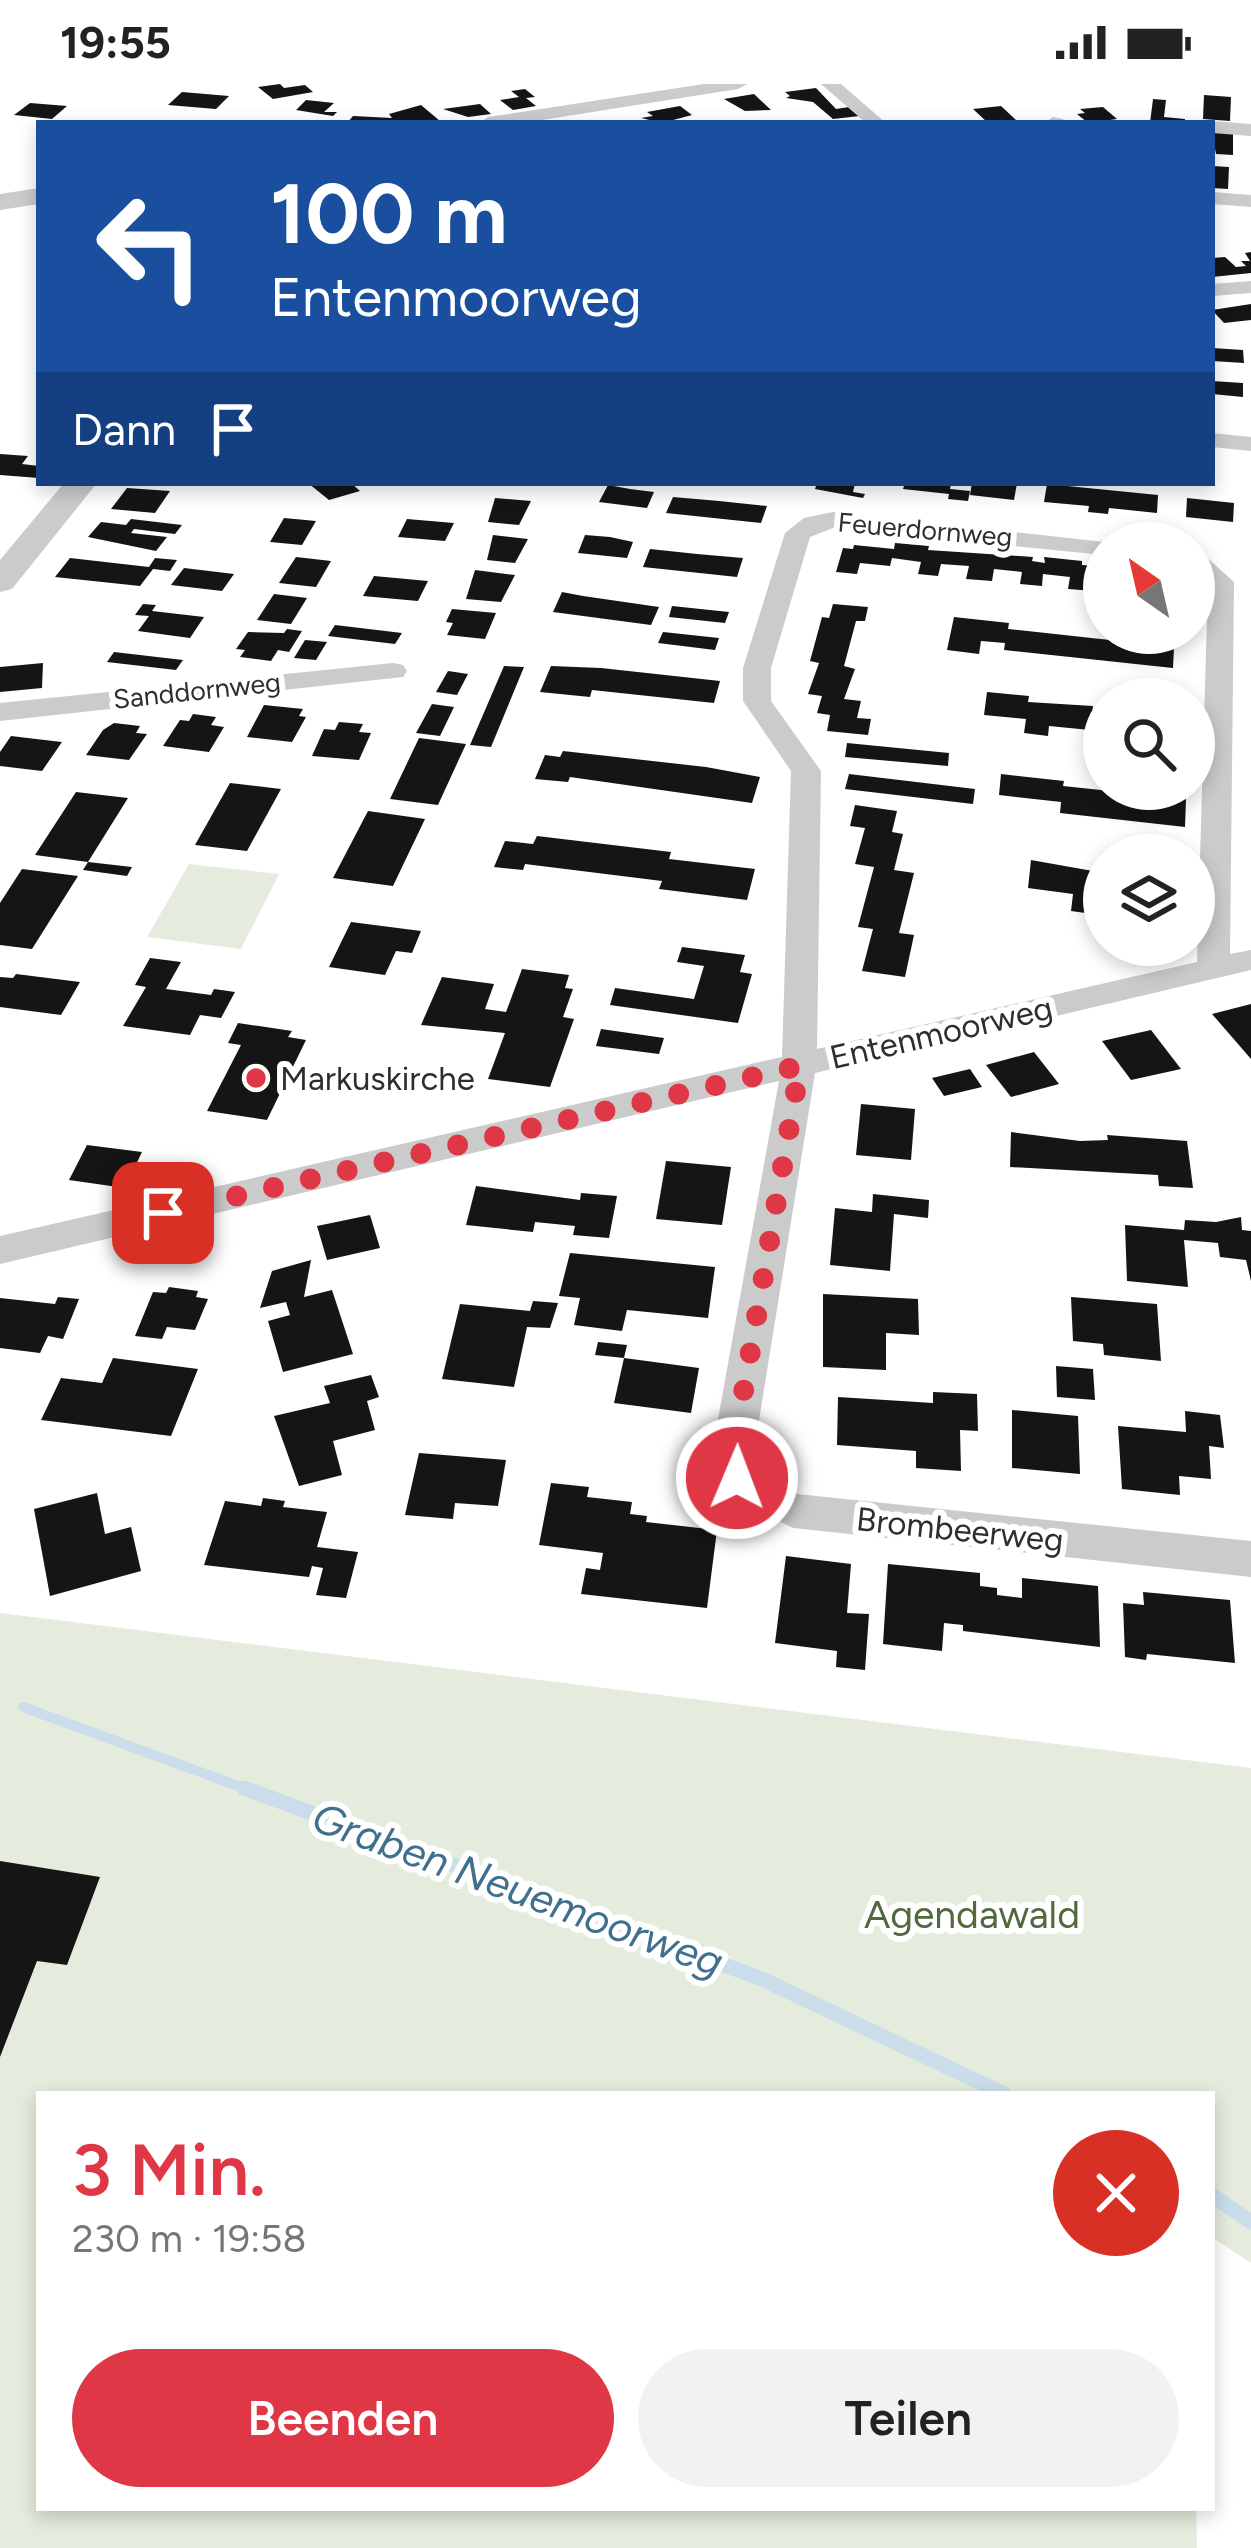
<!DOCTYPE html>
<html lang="de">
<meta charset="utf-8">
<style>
:root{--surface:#fff;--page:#f2f2f2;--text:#222;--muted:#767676;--accent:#df3746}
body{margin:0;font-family:Figtree,sans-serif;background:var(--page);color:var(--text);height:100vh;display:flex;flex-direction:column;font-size:45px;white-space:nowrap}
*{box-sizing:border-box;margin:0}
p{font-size:39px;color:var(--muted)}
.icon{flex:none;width:66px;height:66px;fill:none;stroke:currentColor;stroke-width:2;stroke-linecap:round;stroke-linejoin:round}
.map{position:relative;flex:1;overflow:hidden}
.details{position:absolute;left:36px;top:2007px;width:1179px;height:420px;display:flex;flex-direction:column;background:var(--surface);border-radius:0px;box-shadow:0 6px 18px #0003}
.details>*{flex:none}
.banner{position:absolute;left:36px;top:36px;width:1179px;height:366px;border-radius:0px;box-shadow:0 6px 18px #0003;background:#1a4fa0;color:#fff;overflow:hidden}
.needle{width:78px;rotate:326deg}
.tools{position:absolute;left:1083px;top:438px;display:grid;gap:24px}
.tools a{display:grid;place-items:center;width:132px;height:132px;border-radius:50%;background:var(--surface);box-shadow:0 6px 18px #0003;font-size:60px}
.pin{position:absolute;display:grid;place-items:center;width:102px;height:102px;color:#fff;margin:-51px;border-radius:24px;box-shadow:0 6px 18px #0006}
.me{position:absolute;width:132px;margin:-66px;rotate:1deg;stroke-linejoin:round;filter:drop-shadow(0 0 9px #0008)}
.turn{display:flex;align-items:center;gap:42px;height:252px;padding:0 36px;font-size:54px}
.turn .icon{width:156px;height:156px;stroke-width:2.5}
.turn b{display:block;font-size:84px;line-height:102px}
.then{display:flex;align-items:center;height:114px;padding:0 36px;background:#0003;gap:24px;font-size:45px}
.round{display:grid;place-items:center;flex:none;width:126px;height:126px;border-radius:63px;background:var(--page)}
.overview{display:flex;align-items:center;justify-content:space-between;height:204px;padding:0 36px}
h1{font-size:72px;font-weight:600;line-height:90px;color:var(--accent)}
.action{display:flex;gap:24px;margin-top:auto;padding:24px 36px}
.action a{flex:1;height:138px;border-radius:72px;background:var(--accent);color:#fff;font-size:48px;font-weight:600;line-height:138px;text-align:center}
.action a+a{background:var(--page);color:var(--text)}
.status{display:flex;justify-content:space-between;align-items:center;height:84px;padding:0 60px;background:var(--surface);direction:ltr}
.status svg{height:33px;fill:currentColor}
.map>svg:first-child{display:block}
</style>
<div class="status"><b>19:55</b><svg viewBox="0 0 49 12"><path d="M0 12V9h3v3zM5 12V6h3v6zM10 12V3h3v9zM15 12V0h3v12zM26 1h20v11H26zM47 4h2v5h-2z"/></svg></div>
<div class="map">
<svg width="1251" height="2464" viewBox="0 0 1251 2464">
<rect width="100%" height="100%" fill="#fff"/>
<g fill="#e5ebdd">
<polygon points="189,780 279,790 241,865 147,853"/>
<polygon points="0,1529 1251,1684 1251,2179 1212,2153 1212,2010 39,2010 39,2424 1196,2424 1197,2464 0,2464"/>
</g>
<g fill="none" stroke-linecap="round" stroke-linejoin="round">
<polyline stroke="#c9deea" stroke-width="10" points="23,1623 252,1707"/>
<g stroke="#c9deea" stroke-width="15">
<polyline points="244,1704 762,1895 1004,2010"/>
<polyline points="1212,2111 1251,2138"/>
</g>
</g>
<g fill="#151515">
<polygon points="280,0 284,4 305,1 313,8 273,15 258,3"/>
<polygon points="816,4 836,25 849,23 860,32 833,35 813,18 786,14 790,12 785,8"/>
<polygon points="525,5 535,13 526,14 536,22 513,26 500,16 519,13 511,7"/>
<polygon points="182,8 229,12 216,25 168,21"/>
<polygon points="754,10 771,26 745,27 724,15"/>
<polygon points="1204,11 1231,13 1230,37 1203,35"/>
<polygon points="1153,15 1166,16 1164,33 1185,35 1185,39 1150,39"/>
<polygon points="306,16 334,19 324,28 337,28 333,32 296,26"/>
<polygon points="30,19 67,22 52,35 14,31"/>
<polygon points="480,20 491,30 468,33 443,25"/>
<polygon points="421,21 440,37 347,39 353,32 392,34 389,30"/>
<polygon points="680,22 692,31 662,39 641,34 653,32 647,28"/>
<polygon points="1001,22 1016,36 988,39 973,25"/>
<polygon points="1103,23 1117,35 1088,39 1077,30 1085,29 1080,25"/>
<polygon points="1212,48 1233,49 1233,71 1216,70"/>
<polygon points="1212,82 1229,83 1228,105 1212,104"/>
<polygon points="1251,168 1251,189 1212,193 1212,174 1225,173 1236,183 1246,182 1241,177 1250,177 1245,169"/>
<polygon points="1251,220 1251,236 1224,239 1212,226"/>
<polygon points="1212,264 1243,266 1244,279 1212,277"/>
<polygon points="1212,297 1243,299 1243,313 1212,310"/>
<polygon points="0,370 28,372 22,380 39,382 39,394 0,391"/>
<polygon points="308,399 351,399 360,407 329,416"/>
<polygon points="817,399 855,399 853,408 865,410 863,414 815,405"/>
<polygon points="905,399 951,399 950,405 970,407 968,417 948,415 949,410 903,405"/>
<polygon points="972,399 1017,399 1014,416 970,411"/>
<polygon points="1047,400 1158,411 1157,429 1109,424 1108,430 1088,428 1089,422 1044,418"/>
<polygon points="608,401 630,405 654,408 647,424 599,418"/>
<polygon points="127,404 170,407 155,429 111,425"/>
<polygon points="673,413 719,417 767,422 761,439 666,429"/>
<polygon points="495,414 531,417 519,441 488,438"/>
<polygon points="1187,414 1234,419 1233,438 1186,433"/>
<polygon points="284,434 316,437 302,461 270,458"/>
<polygon points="131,435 182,441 175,450 134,445 131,449 167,453 156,467 88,453 101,438 126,441"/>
<polygon points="407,435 454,439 445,457 398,453"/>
<polygon points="493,451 528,455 515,479 487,476"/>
<polygon points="585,451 610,453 633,458 627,474 578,469"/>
<polygon points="895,459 929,462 928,466 1033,473 1032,477 1045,479 1044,473 1082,477 1082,481 1097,482 1094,507 1068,505 1070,493 1043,490 1042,502 1020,500 1022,488 994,485 992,497 966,495 969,482 941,480 938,492 918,490 921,478 892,474 890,482 860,479 857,490 836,488 843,464 853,465 854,461 894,465"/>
<polygon points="650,465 697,470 743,474 737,493 643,483"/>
<polygon points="296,473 331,477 316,503 279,499"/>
<polygon points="70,474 149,483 155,474 177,476 170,487 153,485 140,502 55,493"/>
<polygon points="184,484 234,490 222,507 171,501"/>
<polygon points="475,486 515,491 501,518 466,515"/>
<polygon points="374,492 428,497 418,517 363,512"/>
<polygon points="562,508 583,512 659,523 651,541 553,528"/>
<polygon points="274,510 307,514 291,540 257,536"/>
<polygon points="143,520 156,521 152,527 204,533 190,554 138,547 149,532 135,531"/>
<polygon points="833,520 868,523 865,537 856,537 844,582 855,585 844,615 861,617 857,634 871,635 868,651 827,647 830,631 817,629 822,612 808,610 819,579 810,577 822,533 829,534"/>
<polygon points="672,522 729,528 725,539 669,533"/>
<polygon points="452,525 496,529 485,555 447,551 453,539 446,538"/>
<polygon points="954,533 1009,539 1008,545 1174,563 1173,584 1004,566 1005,559 981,557 979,570 947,566"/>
<polygon points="335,541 402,549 395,560 328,552"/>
<polygon points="287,545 302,547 289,568 278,566 271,577 240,573 245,566 236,565 248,548 284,549"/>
<polygon points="663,548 719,554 715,566 658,559"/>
<polygon points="305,556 327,558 316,576 294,574"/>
<polygon points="114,568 183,576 176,586 107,578"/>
<polygon points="43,579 42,604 0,608 0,583"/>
<polygon points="504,582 524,583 491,663 470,661"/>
<polygon points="551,582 601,584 720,597 714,619 592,606 590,613 540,608"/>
<polygon points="448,587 468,590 457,611 436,608"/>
<polygon points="987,608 1029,612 1028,618 1093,622 1092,630 1104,631 1104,661 1089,659 1090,646 1049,642 1048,652 1024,649 1026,635 984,631"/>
<polygon points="432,620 454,623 440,652 416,649"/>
<polygon points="264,621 303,625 299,632 306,633 292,658 247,653"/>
<polygon points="193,630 216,633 211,641 224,643 209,668 163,662 180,636 189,637"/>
<polygon points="339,638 363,640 359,648 371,649 359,676 312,672 324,645 335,646"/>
<polygon points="114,639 140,642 136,649 147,650 129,676 86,671 103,646"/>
<polygon points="11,652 36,655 62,658 42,687 0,682 0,668"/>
<polygon points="419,654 466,660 438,721 390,715"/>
<polygon points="847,659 949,669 948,682 845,673"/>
<polygon points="563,667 706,683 760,693 752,719 570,693 568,698 535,695 545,671 560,673"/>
<polygon points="849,690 975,705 973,720 845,705"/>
<polygon points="1001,690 1064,697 1063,702 1186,715 1185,743 1060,729 1061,718 999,711"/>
<polygon points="230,699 281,705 247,767 195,761"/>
<polygon points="76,708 128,714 88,778 132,783 127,792 83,786 88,778 35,771"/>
<polygon points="855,721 897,727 892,748 903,750 894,786 914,789 899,849 914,851 905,893 862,887 873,845 858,843 874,783 855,780 865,744 850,742"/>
<polygon points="368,727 425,735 393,802 333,794"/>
<polygon points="537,752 671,768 669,775 755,785 747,816 659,805 662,797 525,780 523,786 494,783 505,757 533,760"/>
<polygon points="1031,776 1104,789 1100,831 1071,827 1073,810 1028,804"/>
<polygon points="22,785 78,792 32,865 0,861 0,819"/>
<polygon points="351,838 421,847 412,869 396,867 385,891 329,883"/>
<polygon points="682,863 745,871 740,888 752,890 738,939 610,921 615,904 694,915 704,882 677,878"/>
<polygon points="150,874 181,878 166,905 211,911 214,905 235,908 221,934 200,931 190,951 123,942 146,903 135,901"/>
<polygon points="522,885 569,891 565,904 573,905 563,933 574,935 550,1003 488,995 505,949 421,941 442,893 494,900 485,925 506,928"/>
<polygon points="16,890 80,898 61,931 0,923 0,893 13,894"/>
<polygon points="1251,920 1251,975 1212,930"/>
<polygon points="238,939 292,947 288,953 306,956 267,1036 207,1027 241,961 228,959"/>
<polygon points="601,945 664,954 659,970 596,962"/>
<polygon points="1151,946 1181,985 1131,996 1102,957"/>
<polygon points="1034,968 1059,1000 1011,1013 986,981"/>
<polygon points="970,985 982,1003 944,1012 932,994"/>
<polygon points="861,1020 915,1025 911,1076 856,1071"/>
<polygon points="1011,1048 1080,1057 1108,1056 1107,1051 1187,1057 1193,1104 1159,1102 1158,1091 1010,1083"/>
<polygon points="87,1061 142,1068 125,1104 69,1096"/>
<polygon points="666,1077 731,1083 722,1141 656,1135"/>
<polygon points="476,1102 580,1116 581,1109 617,1112 609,1154 573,1151 575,1142 535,1138 533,1148 466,1141"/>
<polygon points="873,1110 929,1116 928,1134 894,1130 890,1187 830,1181 835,1124 872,1128"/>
<polygon points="370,1131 380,1164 327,1176 317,1142"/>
<polygon points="1241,1133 1242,1146 1251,1147 1251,1197 1246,1176 1220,1173 1218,1159 1184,1156 1188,1203 1127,1197 1125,1141 1184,1146 1185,1136 1216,1138"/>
<polygon points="570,1169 715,1183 708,1234 627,1226 622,1247 574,1241 580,1214 559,1212"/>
<polygon points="311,1176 304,1213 332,1206 353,1270 283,1288 268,1237 290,1231 286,1218 260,1224 272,1187"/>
<polygon points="169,1203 198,1207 196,1213 208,1215 195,1246 167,1243 162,1255 135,1252 153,1208 166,1209"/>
<polygon points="823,1210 918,1215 919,1251 886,1249 886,1286 823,1283"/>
<polygon points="58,1213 79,1215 63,1255 48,1252 40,1269 0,1264 0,1214 55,1220"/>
<polygon points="1071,1213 1157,1220 1161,1277 1104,1271 1103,1260 1073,1257"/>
<polygon points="533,1217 558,1219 550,1244 527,1243 514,1303 442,1295 460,1220 530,1227"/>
<polygon points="598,1258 627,1261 624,1274 699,1284 691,1329 614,1319 624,1274 595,1271"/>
<polygon points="113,1274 198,1285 171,1352 41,1336 61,1294 102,1299"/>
<polygon points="1056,1282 1093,1285 1095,1316 1057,1313"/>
<polygon points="371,1291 379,1313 367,1317 375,1346 333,1357 342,1391 299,1402 274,1332 330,1319 324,1302"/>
<polygon points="933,1308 977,1310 978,1347 960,1346 961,1387 916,1384 916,1367 837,1361 838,1313 933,1319"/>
<polygon points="1012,1326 1078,1332 1080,1390 1012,1384"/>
<polygon points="1185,1327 1220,1331 1224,1364 1209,1362 1211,1395 1179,1392 1180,1411 1122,1405 1118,1342 1186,1348"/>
<polygon points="419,1369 506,1376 498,1422 455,1419 453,1435 405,1431"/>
<polygon points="551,1399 589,1403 587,1413 632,1418 630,1430 647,1432 646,1438 717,1446 707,1524 581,1510 586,1484 600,1486 603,1469 539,1461"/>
<polygon points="97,1409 105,1450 131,1443 141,1487 50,1512 34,1425"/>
<polygon points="263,1414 285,1417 283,1423 327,1428 317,1463 358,1468 346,1514 316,1511 323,1484 312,1482 309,1493 204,1481 225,1417 261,1422"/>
<polygon points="786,1472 851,1480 847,1529 869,1530 865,1586 836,1583 837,1567 775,1559"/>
<polygon points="888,1480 980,1489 980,1502 997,1504 997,1511 1022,1514 1022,1494 1098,1502 1100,1563 963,1547 963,1541 944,1539 942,1567 883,1560"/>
<polygon points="1143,1508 1230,1516 1235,1579 1147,1570 1146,1576 1125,1573 1123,1519 1144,1521"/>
<polygon points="0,1777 100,1793 67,1881 37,1877 0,1973"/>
</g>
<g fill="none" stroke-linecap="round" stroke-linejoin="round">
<g fill="#cbcbcb" fill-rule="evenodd">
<polygon points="704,0 747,0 738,5 523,39 479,39 488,33"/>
<polygon points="821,0 841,0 886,39 866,39"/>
<polygon points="1053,33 1063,35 1065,39 1044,39"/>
<polygon points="1212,37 1251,40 1251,52 1212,49 1212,39 1206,39"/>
<polygon points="1212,108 1251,111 1251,123 1212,120"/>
<polygon points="1251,197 1251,209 1212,212 1212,200"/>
<polygon points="1212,349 1251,353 1251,367 1212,363"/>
<path d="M833 428 1114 459H1104V471L833 444 810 453 771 584V617L821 687 817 965 1197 878 1208 500 1194 488V467L1203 470 1234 498 1230 870 1251 866V886L815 989 753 1374C760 1394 778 1402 797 1410L1251 1457V1493L793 1444 733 1414 711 1374 779 997 0 1180V1152L782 973 791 687 743 617V584L785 449 804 434Z"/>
<polygon points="393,579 403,581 407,587 403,593 0,637 0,619"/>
</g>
<g fill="#cbcbcb" fill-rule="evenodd">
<polygon points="39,104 39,120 0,126 0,110"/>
<polygon points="64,399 97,399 12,505 0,508 0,476"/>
</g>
</g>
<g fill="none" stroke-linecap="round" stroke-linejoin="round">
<polyline stroke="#df3746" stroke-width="21" stroke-dasharray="0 37.8" points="163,1129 800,982 732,1374 737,1394"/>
</g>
<circle fill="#df3746" stroke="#fff" stroke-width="4.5" cx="256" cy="994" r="12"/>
<g text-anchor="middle" stroke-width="12" stroke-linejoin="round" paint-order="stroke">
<g font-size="27" fill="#2e2e2e" stroke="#fff">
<text transform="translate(925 446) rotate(5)" y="9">Feuerdornweg</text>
<text transform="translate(197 607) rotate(-6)" y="9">Sanddornweg</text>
</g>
<g font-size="33" fill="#2e2e2e" stroke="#fff">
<text transform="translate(941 948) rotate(-13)" y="12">Entenmoorweg</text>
<text transform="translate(960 1445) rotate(6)" y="12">Brombeerweg</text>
</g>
<g font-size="33" fill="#2e2e2e" stroke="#fff" text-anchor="start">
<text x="280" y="1006">Markuskirche</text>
</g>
<g font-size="39" fill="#52693d" stroke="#fff">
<text x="972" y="1844">Agendawald</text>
</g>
<g font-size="42" font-style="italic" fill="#3f708e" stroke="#fff">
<text transform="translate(518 1805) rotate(20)" y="15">Graben Neuemoorweg</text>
</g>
</g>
</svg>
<div class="tools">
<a><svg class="needle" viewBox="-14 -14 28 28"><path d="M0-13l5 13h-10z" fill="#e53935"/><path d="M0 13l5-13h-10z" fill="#767676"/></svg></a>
<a><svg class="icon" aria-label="search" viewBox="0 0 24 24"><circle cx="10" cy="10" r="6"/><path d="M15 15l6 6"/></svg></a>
<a><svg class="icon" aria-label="layers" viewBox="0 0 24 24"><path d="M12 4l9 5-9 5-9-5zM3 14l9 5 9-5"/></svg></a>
</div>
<div class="pin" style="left:163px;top:1129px;background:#d93025"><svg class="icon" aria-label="arrive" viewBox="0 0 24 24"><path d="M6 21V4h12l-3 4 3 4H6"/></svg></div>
<svg class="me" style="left:737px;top:1394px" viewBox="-20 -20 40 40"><circle r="17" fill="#df3746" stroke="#fff" stroke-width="3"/><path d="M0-11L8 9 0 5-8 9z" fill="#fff"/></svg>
<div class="banner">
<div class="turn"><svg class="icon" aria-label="left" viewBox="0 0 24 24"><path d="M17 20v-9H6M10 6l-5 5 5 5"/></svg><div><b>100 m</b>Entenmoorweg</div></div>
<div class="then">Dann<svg class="icon" aria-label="arrive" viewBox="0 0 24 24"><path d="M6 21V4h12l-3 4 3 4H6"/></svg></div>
</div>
<section class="details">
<div class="overview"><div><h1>3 Min.</h1><p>230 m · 19:58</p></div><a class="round" style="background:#d93025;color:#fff"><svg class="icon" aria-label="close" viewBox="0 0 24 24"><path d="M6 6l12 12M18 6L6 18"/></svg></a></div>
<div class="action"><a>Beenden</a><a>Teilen</a></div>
</section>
</div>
